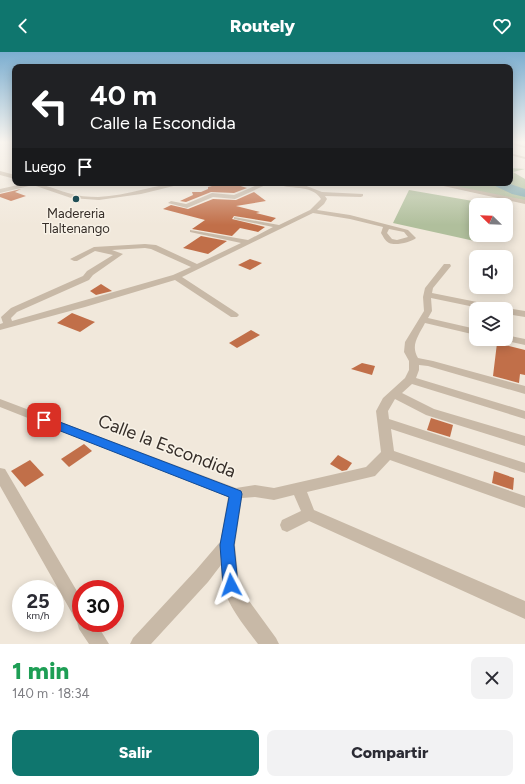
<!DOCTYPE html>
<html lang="es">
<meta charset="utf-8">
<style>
:root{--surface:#fff;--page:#f2f2f3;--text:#2b2b33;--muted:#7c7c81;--accent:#0f766e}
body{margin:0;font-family:Figtree,sans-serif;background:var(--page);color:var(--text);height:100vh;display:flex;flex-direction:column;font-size:15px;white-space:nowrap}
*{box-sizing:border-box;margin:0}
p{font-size:13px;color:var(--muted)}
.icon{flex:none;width:22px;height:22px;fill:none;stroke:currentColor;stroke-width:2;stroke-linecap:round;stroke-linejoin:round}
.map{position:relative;height:592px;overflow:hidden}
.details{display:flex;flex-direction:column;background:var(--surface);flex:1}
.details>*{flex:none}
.top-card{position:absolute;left:12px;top:12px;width:501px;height:122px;border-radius:8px;box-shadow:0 2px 10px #0003;background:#202124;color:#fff;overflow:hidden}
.needle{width:26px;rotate:293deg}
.controls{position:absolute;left:469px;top:146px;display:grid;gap:8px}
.controls a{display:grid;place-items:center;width:44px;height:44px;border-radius:8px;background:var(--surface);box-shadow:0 2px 10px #0003;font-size:20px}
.speed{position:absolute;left:12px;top:528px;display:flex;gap:8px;font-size:20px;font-weight:700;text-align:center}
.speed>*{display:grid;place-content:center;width:52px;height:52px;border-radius:50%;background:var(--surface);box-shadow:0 2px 10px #0003;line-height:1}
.speed small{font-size:10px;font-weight:400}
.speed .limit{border:6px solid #d22;background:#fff;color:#111}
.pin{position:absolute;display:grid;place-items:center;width:34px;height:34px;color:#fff;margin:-17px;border-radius:8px;box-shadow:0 2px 6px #0006}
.me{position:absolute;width:44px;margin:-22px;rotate:356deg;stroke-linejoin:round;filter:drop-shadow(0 0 3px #0008)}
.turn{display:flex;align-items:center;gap:14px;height:84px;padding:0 12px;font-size:18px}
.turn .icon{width:52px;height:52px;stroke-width:2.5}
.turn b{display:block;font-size:28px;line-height:34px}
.then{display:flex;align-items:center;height:38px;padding:0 12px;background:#0003;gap:8px;font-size:15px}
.round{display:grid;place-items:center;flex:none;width:42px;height:42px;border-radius:8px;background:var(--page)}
.summary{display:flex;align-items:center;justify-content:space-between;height:68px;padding:0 12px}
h1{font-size:24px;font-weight:800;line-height:30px;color:#1e9e55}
.primary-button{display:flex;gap:8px;margin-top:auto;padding:8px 12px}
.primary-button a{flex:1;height:46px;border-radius:8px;background:var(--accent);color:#fff;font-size:16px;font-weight:800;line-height:46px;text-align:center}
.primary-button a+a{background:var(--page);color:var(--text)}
header{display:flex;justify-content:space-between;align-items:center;height:52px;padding:0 12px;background:var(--accent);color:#fff;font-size:18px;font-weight:800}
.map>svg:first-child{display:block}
</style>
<header><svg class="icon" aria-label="back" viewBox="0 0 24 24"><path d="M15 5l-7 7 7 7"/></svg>Routely<svg class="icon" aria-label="heart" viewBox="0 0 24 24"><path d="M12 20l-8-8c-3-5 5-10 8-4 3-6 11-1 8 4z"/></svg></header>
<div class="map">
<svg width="525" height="592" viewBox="0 0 525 592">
<rect width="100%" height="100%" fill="#f1e8db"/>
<g fill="#b0bf9c">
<polygon points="510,116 525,117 513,120 525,127 525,151 464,138 466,138 446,132 510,131"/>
<polygon points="409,138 496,153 476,153 476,183 484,183 479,190 393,171"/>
</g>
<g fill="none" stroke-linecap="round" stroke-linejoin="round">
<polygon fill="#7ba6ac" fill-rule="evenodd" points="491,131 507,131 525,137 525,145 512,142 493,133"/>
</g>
<g fill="#c16f49">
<polygon points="224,131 231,131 247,136 234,141 211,140 186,150 180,149 193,143 192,140 201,140 208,137 208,135"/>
<polygon points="21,137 15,140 26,144 11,149 0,145 0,142"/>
<polygon points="254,140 266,149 236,154 260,160 256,161 276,166 271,170 234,164 232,167 265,175 258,180 240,176 232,184 192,177 205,168 163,157 171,153 188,157 213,147 236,148"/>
<polygon points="201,184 227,189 208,202 183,196"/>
<polygon points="250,207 262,211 250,218 238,213"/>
<polygon points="101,232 112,239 96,243 90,239"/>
<polygon points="72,261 95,270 80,280 57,271"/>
<polygon points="251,278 260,283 237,296 229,291"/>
<polygon points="497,291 525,298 525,323 520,322 519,331 493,324"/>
<polygon points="362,311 375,314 372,323 351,317"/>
<polygon points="431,366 453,373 450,385 427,378"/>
<polygon points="84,392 92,399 69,415 61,407"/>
<polygon points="338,403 352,411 347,418 342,419 330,412"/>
<polygon points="30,408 44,423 25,435 11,419"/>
<polygon points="494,419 514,426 513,438 492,431"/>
</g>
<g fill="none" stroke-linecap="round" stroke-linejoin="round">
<g fill="#c8b9a7" fill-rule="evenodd">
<polygon points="510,90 525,94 525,96 510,92"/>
<polygon points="510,101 525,105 525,107 510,103"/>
<polygon points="0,119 15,123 15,127 0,123"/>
<path d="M27 131C42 131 54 137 68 141 78 144 88 145 98 145 128 144 156 131 186 131L141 142 99 148 71 146 33 133 0 141V137Z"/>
<polygon points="262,131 270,131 235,147 213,145 187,156 168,151 171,149 186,152 212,141 234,143"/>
<path d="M275 131 304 133 322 140 363 142V144L361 145 325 144 327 147 324 152 317 158 350 163 408 178 416 186C411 190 396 194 389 191 385 189 383 184 381 181L383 175 350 167 313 161 182 225 237 261 239 263 237 265H231L175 228 85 255 0 278V272L3 271 1 265 11 256 83 224 87 219 113 203 95 199 77 209H74L70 207 94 195 145 192 156 193 197 212 241 191 190 180V178L248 188 273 175 234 167V165L279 173 310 158 321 147C311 131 289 139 275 131ZM389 177 404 180 408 185 397 188 392 187 387 181ZM145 196 151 197 191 215 173 223 12 269 11 266 17 260 89 228 93 223 123 202 112 198Z"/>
<polygon points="430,131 441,131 525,148 525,152"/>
<path d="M444 212H450L451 214 433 236 432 241 497 254 501 257H484L431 246 432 259 428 266 476 277V283L425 271C419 283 410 293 418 306L433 309 525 334V342L428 314 419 313V318L416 326 525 359V367L412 332 402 341 434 357 525 384V394L426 363 395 347 388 359 389 367 525 411V421L391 377 394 399 525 444V456L390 408 375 424 307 440 314 458 525 549V567L309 469 287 480 282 478 280 473 282 468 301 459 294 443 274 448 255 445 242 446 235 493 239 532 244 542 276 586 279 592H258C246 576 226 552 223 532 221 526 222 519 221 513L208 530 151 592H130L133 586 196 518 220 490 228 445 0 355V347L236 436 255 433 274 436 366 415 381 400 376 359 383 346 405 326 409 318V309L404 300 405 290 424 259 423 245 425 236Z"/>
<polygon points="506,256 525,259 525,265 506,262 506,257 503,257"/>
<polygon points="506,283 525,287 525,293 503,288 502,287 506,287"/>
<polygon points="0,416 5,417 81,546 81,571 96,571 109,592 89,592 79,577 77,570 0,434"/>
</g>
</g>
<linearGradient id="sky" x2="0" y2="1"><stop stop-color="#7caed0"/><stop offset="0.52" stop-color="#f9f5ef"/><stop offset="1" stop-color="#f9f5ef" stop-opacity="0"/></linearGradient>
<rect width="525" height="173" fill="url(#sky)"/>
<polygon fill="#1a73e8" stroke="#114b97" points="44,364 241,439 242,442 234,493 238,533 236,538 231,541 226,538 223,533 220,493 229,445 40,371 39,368 40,365"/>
<circle fill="#1f4d55" stroke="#f8f2e7" stroke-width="1.5" cx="76" cy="147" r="4"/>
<g text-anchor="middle" stroke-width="3" stroke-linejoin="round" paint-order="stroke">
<g font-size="13" fill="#352d28" stroke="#f8f2e7">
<text x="76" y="166">Madereria<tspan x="76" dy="15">Tlaltenango</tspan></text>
</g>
<g font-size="18" fill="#352d28" stroke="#f8f2e7">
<text transform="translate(167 394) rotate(21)" y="6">Calle la Escondida</text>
</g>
</g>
</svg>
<div class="controls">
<a><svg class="needle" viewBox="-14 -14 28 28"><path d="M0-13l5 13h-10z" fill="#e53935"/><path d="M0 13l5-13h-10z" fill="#7c7c81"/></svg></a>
<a><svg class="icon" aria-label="sound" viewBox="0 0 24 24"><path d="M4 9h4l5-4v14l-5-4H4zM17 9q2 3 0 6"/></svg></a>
<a><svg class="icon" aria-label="layers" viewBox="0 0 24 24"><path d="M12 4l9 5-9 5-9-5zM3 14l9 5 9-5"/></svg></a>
</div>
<div class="speed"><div>25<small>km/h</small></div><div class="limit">30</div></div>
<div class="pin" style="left:44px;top:368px;background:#d93025"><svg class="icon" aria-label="arrive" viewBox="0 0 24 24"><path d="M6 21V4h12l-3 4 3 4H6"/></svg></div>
<svg class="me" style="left:231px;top:533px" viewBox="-20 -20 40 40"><path d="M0-17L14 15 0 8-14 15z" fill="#1a73e8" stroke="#fff" stroke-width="4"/></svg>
<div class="top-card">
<div class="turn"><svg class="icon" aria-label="left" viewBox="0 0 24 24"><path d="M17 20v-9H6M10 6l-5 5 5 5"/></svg><div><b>40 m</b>Calle la Escondida</div></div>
<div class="then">Luego<svg class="icon" aria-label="arrive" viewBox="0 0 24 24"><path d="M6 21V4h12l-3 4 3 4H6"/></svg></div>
</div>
</div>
<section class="details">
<div class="summary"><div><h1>1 min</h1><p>140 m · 18:34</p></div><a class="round"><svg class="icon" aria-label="close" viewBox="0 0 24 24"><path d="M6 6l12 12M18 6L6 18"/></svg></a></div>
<div class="primary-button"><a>Salir</a><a>Compartir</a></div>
</section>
